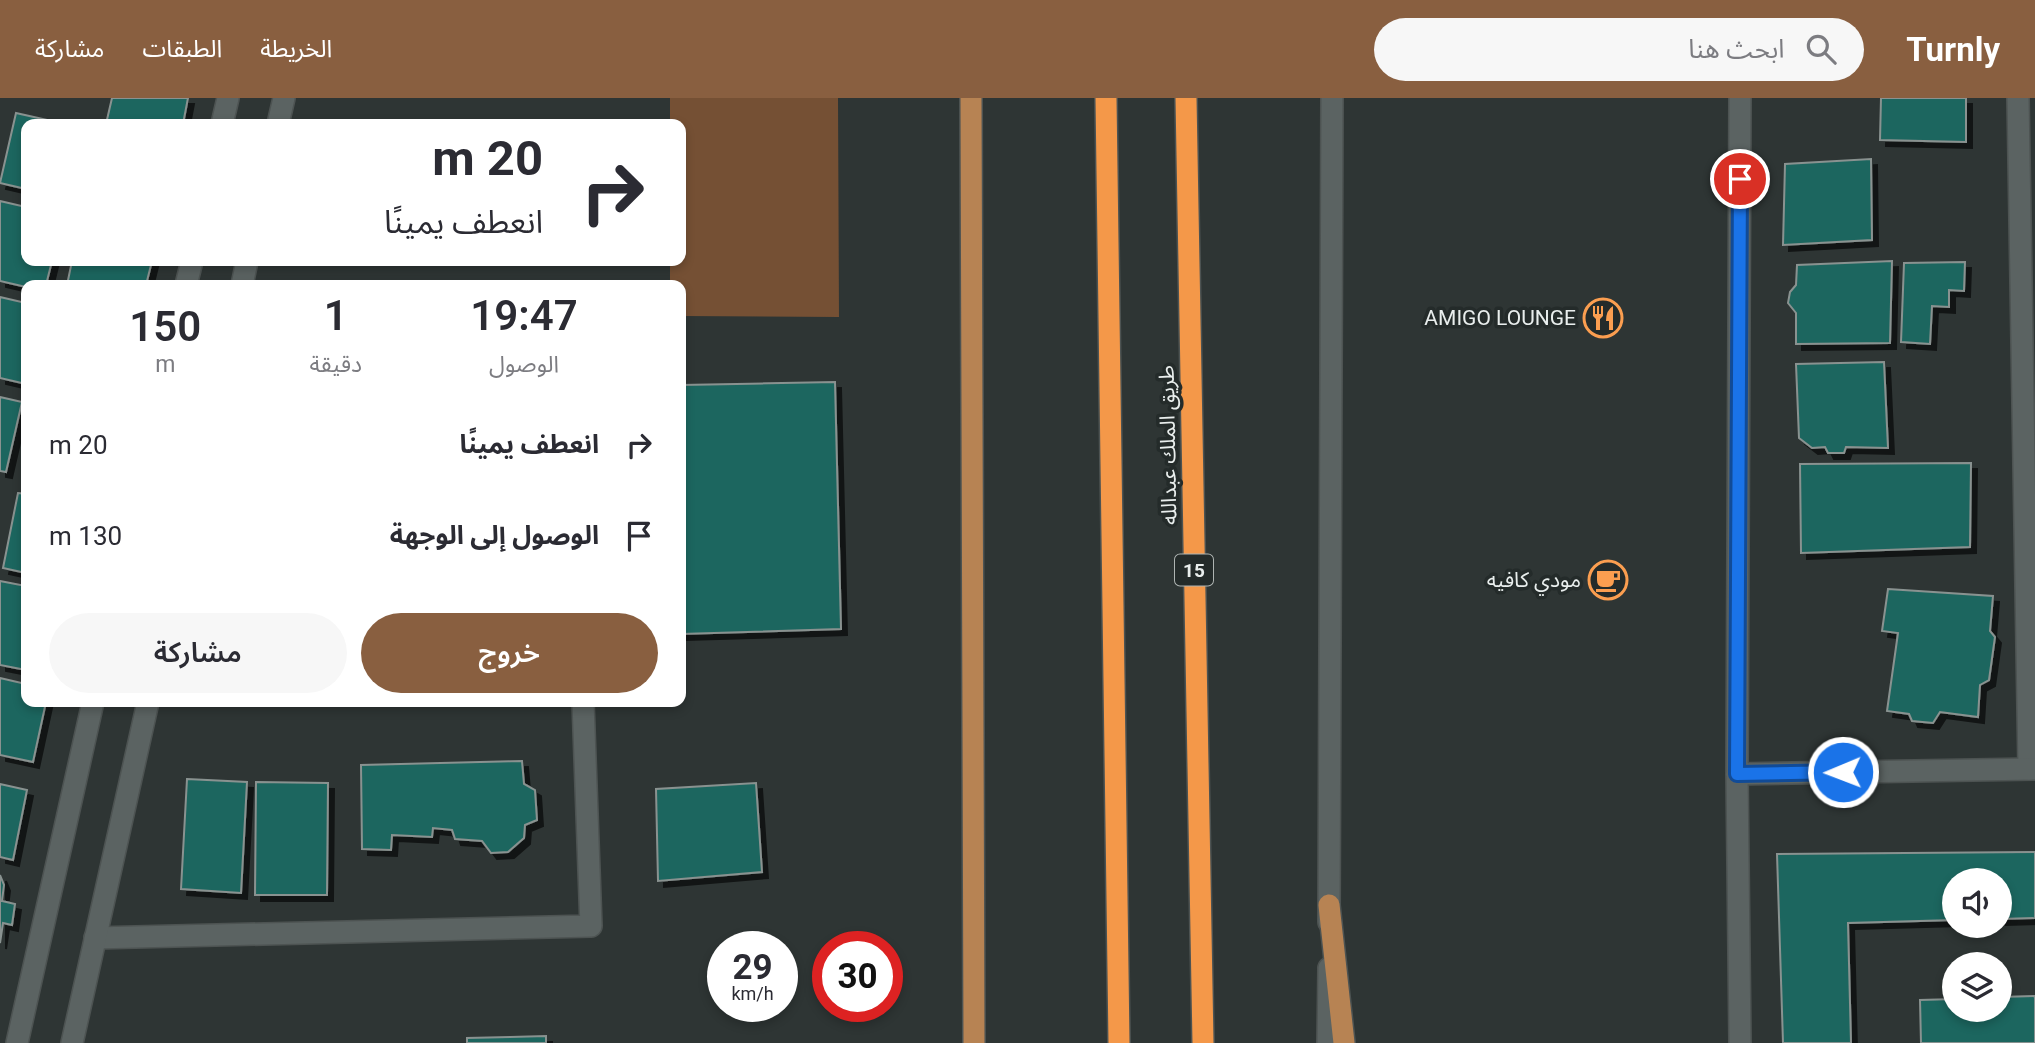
<!DOCTYPE html>
<html lang="ar">
<meta charset="utf-8">
<style>
:root{--surface:#fff;--page:#f7f7f7;--text:#2b2b33;--muted:#7c7c81;--accent:#895f40}
body{margin:0;font-family:Roboto,"Noto Sans Arabic",sans-serif;background:var(--page);color:var(--text);direction:rtl;height:100vh;display:flex;flex-direction:column;font-size:26px;white-space:nowrap}
*{box-sizing:border-box;margin:0}
p{font-size:23px;color:var(--muted)}
.icon{flex:none;width:38px;height:38px;fill:none;stroke:currentColor;stroke-width:2;stroke-linecap:round;stroke-linejoin:round}
.map{position:relative;flex:1;overflow:hidden;direction:ltr}
.side{position:absolute;left:21px;top:182px;width:665px;height:427px;display:flex;flex-direction:column;background:var(--surface);border-radius:14px;box-shadow:0 4px 10px #0003;direction:rtl}
.side>*{flex:none}
.guide{position:absolute;left:21px;top:21px;width:665px;height:147px;border-radius:14px;box-shadow:0 4px 10px #0003;direction:rtl;background:#fff;color:var(--text);overflow:hidden}
.controls{position:absolute;left:1942px;top:770px;display:grid;gap:14px}
.controls a{display:grid;place-items:center;width:70px;height:70px;border-radius:50%;background:var(--surface);box-shadow:0 4px 10px #0003;font-size:35px}
.speed{position:absolute;left:707px;top:833px;display:flex;gap:14px;font-size:35px;font-weight:700;text-align:center}
.speed>*{display:grid;place-content:center;width:91px;height:91px;border-radius:50%;background:var(--surface);box-shadow:0 4px 10px #0003;line-height:1}
.speed small{font-size:18px;font-weight:400}
.speed .limit{border:10px solid #d22;background:#fff;color:#111}
.pin{position:absolute;display:grid;place-items:center;width:60px;height:60px;color:#fff;margin:-30px;border:4px solid #fff;border-radius:50%;box-shadow:0 2px 7px #0007}
.me{position:absolute;width:77px;margin:-38px;rotate:269deg;stroke-linejoin:round;filter:drop-shadow(0 0 5px #0008)}
.turn{display:flex;align-items:center;gap:24px;height:147px;padding:0 28px;font-size:32px}
.turn .icon{width:91px;height:91px;stroke-width:2.5}
.turn b{display:block;font-size:49px;line-height:60px}
.eta{display:flex;justify-content:space-evenly;align-items:center;height:119px;text-align:center}
.eta b{font-size:42px;font-weight:600;line-height:49px}
.cta{display:flex;gap:14px;margin-top:auto;padding:14px 28px}
.cta a{flex:1;height:80px;border-radius:42px;background:var(--accent);color:#fff;font-size:28px;font-weight:600;line-height:80px;text-align:center}
.cta a+a{background:var(--page);color:var(--text)}
ul{padding:0;list-style:none}
li{display:flex;align-items:center;gap:21px;height:91px;padding:0 28px}
li div{flex:1}
li b{display:block;font-size:26px}
li em{font-style:normal}
header{display:flex;align-items:center;gap:42px;box-sizing:border-box;height:98px;padding:0 35px;background:var(--accent);color:#fff}
header strong{font-size:33px}
nav{display:flex;gap:38px;margin-inline-start:auto;font-size:24px}
.search{width:490px;height:63px;background:var(--page);display:flex;align-items:center;gap:18px;box-sizing:border-box;padding:0 24px;border-radius:38px;color:var(--muted);font-size:26px}
.map>svg:first-child{display:block}
</style>
<header>
<strong>Turnly</strong>
<div class="search"><svg class="icon" aria-label="search" viewBox="0 0 24 24"><circle cx="10" cy="10" r="6"/><path d="M15 15l6 6"/></svg>ابحث هنا</div>
<nav><a>الخريطة</a><a>الطبقات</a><a>مشاركة</a></nav>
</header>
<div class="map">
<svg width="2035" height="945" viewBox="0 0 2035 945">
<defs>
<filter id="shadow"><feDropShadow dx="6" dy="6" stdDeviation="0" flood-color="#0009"/></filter>
</defs>
<rect width="100%" height="100%" fill="#2e3534"/>
<polygon fill="#755034" points="670,0 838,0 839,219 681,218 681,187 670,187 670,163 681,163 681,26 670,26"/>
<g fill="#1e665f" stroke="#899290" stroke-width="2" filter="url(#shadow)">
<polygon points="112,0 188,0 183,26 106,26"/>
<polygon points="1881,0 1966,0 1966,44 1880,42"/>
<polygon points="16,15 65,26 26,26 26,91 0,85"/>
<polygon points="1871,61 1872,142 1783,147 1785,66"/>
<polygon points="0,103 26,109 26,163 52,163 46,187 26,189 0,183"/>
<polygon points="72,163 152,163 146,187 67,187"/>
<polygon points="1892,163 1890,245 1796,246 1796,215 1788,205 1790,194 1796,187 1797,167"/>
<polygon points="1965,164 1964,193 1949,192 1949,209 1932,208 1930,246 1901,244 1904,165"/>
<polygon points="0,199 26,205 26,286 0,280"/>
<polygon points="1884,264 1888,350 1846,349 1844,355 1828,355 1825,349 1812,350 1799,340 1796,266"/>
<polygon points="835,284 841,531 681,536 681,287"/>
<polygon points="0,299 22,304 6,374 0,373"/>
<polygon points="1971,365 1970,449 1801,455 1800,366"/>
<polygon points="18,395 26,396 26,475 3,470"/>
<polygon points="0,483 26,488 26,572 0,567"/>
<polygon points="1888,491 1993,498 1990,533 1995,539 1989,582 1980,587 1978,619 1940,614 1933,625 1912,623 1909,616 1887,613 1898,535 1882,533"/>
<polygon points="0,580 26,586 26,604 46,604 33,664 0,657"/>
<polygon points="522,663 524,686 535,692 537,722 525,727 524,740 508,754 491,755 482,743 455,741 452,732 433,730 432,739 392,737 391,752 362,751 361,667"/>
<polygon points="187,681 247,684 241,795 181,791"/>
<polygon points="256,684 328,685 327,797 255,797"/>
<polygon points="756,685 762,774 658,783 656,691"/>
<polygon points="0,686 27,692 13,762 0,759"/>
<polygon points="2035,754 2035,820 2000,821 2000,782 1955,782 1955,822 1848,825 1851,945 1783,945 1777,756"/>
<polygon points="0,777 4,787 2,803 15,806 12,827 3,825 0,845"/>
<polygon points="2035,898 2035,945 1921,945 1920,902 1955,901 1955,912 2000,912 2000,899"/>
<polygon points="546,938 546,945 467,945 467,940"/>
</g>
<g fill="none" stroke-linecap="round" stroke-linejoin="round">
<defs>
<g id="minor">
<polyline points="1740,0 1737,676 1740,945"/>
<polyline points="2018,0 2029,671"/>
<polyline points="222,26 228,0"/>
<polyline points="278,26 284,0"/>
<polyline points="186,187 192,163"/>
<polyline points="242,187 247,163"/>
<polyline points="1737,676 2035,671"/>
<polyline points="1329,824 1332,0"/>
<polyline points="95,840 591,828 583,604"/>
<polyline points="17,945 93,604"/>
<polyline points="72,945 148,604"/>
<polyline points="1328,945 1329,870"/>
</g>
<g id="major">
<polyline points="971,0 974,945"/>
<polyline points="1329,807 1344,945"/>
</g>
<g id="highway">
<polyline points="1106,0 1119,945"/>
<polyline points="1186,0 1203,945"/>
</g>
</defs>
<use href="#minor" stroke="#4d5352" stroke-width="24"/>
<use href="#major" stroke="#4d5352" stroke-width="24"/>
<use href="#highway" stroke="#4d5352" stroke-width="24"/>
<use href="#minor" stroke="#5b6362" stroke-width="21"/>
<use href="#major" stroke="#b78353" stroke-width="21"/>
<use href="#highway" stroke="#f49849" stroke-width="21"/>
</g>
<g fill="none" stroke-linecap="round" stroke-linejoin="round">
<defs>
<polyline id="route" points="1740,81 1737,676 1843,674"/>
</defs>
<use href="#route" stroke="#114b97" stroke-width="18"/>
<use href="#route" stroke="#1a73e8" stroke-width="12"/>
</g>
<defs>
<symbol id="restaurant-ring" viewBox="-11 -11 22 22"><circle r="9.5" fill="#242b2a" stroke="#fb9e50" stroke-width="1.5"/><path d="M-5-6h1v4h1v-4h1v4h1v-4h1v5L-1.5 .5V6h-2V.5L-5-1ZM5-6V6H3V1.5H1.5Q1.5-4 5-6Z" fill="#fb9e50"/></symbol>
<symbol id="cafe-ring" viewBox="-11 -11 22 22"><circle r="9.5" fill="#242b2a" stroke="#fb9e50" stroke-width="1.5"/><path d="M-5.5-4.5H6V0H3Q3 3.5 0 3.5H-2.5Q-5.5 3.5-5.5 0ZM3-3.2v2h1.7v-2ZM-6 4.5H4V6H-6Z" fill="#fb9e50"/></symbol>
</defs>
<g fill-rule="evenodd">
<use href="#restaurant-ring" x="1581" y="198" width="44" height="44"/>
<use href="#cafe-ring" x="1586" y="460" width="44" height="44"/>
</g>
<g text-anchor="middle" stroke-width="7" stroke-linejoin="round" paint-order="stroke">
<rect fill="#242b2a" stroke="#aeb4b2" stroke-width="2" x="1175" y="456.5" width="38" height="31" rx="5"/>
<g font-size="19" font-weight="bold" fill="#e9eeed">
<text x="1194" y="479">15</text>
</g>
<g font-size="21" fill="#e9eeed" stroke="#242b2a" text-anchor="end">
<text x="1576" y="227">AMIGO LOUNGE</text>
<text x="1581" y="489">مودي كافيه</text>
</g>
<g font-size="21" fill="#e9eeed" stroke="#242b2a">
<text transform="translate(1168 347) rotate(-91)" y="7">طريق الملك عبدالله</text>
</g>
</g>
</svg>
<div class="controls">
<a><svg class="icon" aria-label="sound" viewBox="0 0 24 24"><path d="M4 9h4l5-4v14l-5-4H4zM17 9q2 3 0 6"/></svg></a>
<a><svg class="icon" aria-label="layers" viewBox="0 0 24 24"><path d="M12 4l9 5-9 5-9-5zM3 14l9 5 9-5"/></svg></a>
</div>
<div class="speed"><div>29<small>km/h</small></div><div class="limit">30</div></div>
<div class="pin" style="left:1740px;top:81px;background:#d93025"><svg class="icon" aria-label="arrive" viewBox="0 0 24 24"><path d="M6 21V4h12l-3 4 3 4H6"/></svg></div>
<svg class="me" style="left:1843px;top:674px" viewBox="-20 -20 40 40"><circle r="17" fill="#1a73e8" stroke="#fff" stroke-width="3"/><path d="M0-11L8 9 0 5-8 9z" fill="#fff"/></svg>
<div class="guide">
<div class="turn"><svg class="icon" aria-label="right" viewBox="0 0 24 24"><path d="M7 20v-9h11M14 6l5 5-5 5"/></svg><div><b>20 m</b>انعطف يمينًا</div></div>
</div>
<section class="side">
<div class="eta">
<div><b>19:47</b><p>الوصول</p></div>
<div><b>1</b><p>دقيقة</p></div>
<div><b>150</b><p>m</p></div>
</div>
<ul>
<li><svg class="icon" aria-label="right" viewBox="0 0 24 24"><path d="M7 20v-9h11M14 6l5 5-5 5"/></svg><div><b>انعطف يمينًا</b></div><em>20 m</em></li>
<li><svg class="icon" aria-label="arrive" viewBox="0 0 24 24"><path d="M6 21V4h12l-3 4 3 4H6"/></svg><div><b>الوصول إلى الوجهة</b></div><em>130 m</em></li>
</ul>
<div class="cta"><a>خروج</a><a>مشاركة</a></div>
</section>
</div>
